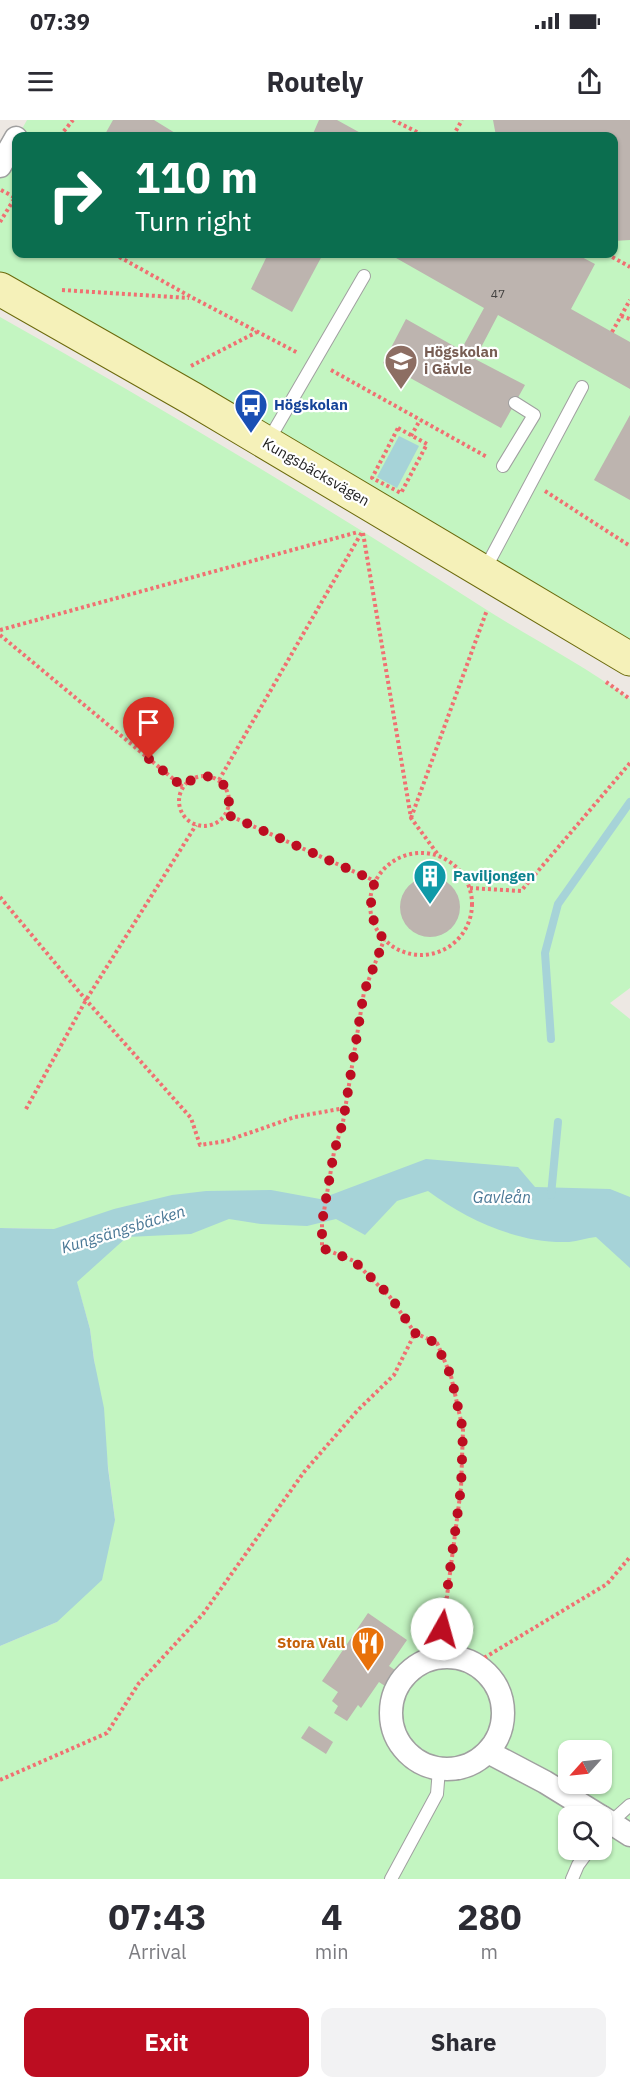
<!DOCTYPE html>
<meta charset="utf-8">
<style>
:root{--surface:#fff;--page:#f2f2f3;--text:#2b2b33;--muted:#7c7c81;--accent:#bc0d21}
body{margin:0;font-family:"IBM Plex Sans",sans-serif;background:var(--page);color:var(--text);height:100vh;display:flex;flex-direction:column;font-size:22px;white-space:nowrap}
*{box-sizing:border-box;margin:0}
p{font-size:20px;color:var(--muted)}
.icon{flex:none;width:33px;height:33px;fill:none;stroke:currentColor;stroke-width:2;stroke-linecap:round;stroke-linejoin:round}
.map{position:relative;height:1759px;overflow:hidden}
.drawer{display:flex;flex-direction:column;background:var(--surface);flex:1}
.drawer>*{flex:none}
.top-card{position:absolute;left:12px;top:12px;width:606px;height:126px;border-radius:12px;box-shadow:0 2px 4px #0004;background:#0b6e4f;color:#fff;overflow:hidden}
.needle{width:39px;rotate:243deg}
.buttons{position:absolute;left:558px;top:1620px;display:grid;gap:12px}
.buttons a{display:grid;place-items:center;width:54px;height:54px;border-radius:12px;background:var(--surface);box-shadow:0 2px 4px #0004;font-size:30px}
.pin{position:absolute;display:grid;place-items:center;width:51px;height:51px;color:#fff;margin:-62px -26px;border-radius:50% 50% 50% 0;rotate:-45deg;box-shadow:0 0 6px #0007}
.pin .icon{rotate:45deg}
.me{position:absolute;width:66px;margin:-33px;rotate:7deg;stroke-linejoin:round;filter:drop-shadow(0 0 4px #0008)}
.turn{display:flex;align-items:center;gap:21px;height:126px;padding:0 24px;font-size:27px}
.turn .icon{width:78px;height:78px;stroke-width:2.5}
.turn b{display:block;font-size:42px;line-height:51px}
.eta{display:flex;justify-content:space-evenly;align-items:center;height:102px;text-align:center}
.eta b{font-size:36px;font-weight:700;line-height:42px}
.cta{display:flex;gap:12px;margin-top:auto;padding:12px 24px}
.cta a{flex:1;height:69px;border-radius:12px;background:var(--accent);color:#fff;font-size:24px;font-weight:700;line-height:69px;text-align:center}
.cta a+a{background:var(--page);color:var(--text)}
.status{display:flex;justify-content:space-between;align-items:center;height:42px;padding:0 30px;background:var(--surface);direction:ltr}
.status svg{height:16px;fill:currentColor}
header{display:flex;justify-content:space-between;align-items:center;height:78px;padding:0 24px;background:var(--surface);font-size:27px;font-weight:700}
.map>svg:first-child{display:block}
</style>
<div class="status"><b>07:39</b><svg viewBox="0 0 49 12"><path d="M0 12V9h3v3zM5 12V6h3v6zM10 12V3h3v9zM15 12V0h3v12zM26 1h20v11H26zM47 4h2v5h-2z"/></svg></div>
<header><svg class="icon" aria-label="menu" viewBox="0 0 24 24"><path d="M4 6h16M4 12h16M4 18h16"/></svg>Routely<svg class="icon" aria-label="share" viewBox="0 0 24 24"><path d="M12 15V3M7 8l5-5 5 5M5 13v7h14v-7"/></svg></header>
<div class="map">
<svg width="630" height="1759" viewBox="0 0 630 1759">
<rect width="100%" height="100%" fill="#ede8e3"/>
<g fill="#c3f5c1" fill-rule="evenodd">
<polygon points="27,0 630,0 630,540 0,176 0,46 16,18 16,134 614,134 614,16 18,16"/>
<path d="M0 197C163 288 323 385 479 485 529 517 582 544 630 579V868L610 883 630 899V1759H0V1526L57 1502 115 1400 90 1209 67 1128 53 1109 0 1108ZM568 1630H602V1664H568ZM568 1696H602V1730H568Z"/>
</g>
<g fill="#a6d3d8">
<polygon points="399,316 419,326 397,368 377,357"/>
<path d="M426 1039 518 1047 535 1067 610 1069 630 1077V1148L596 1117C587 1118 578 1121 569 1122 519 1124 467 1100 428 1071L397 1081 365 1115 336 1099 307 1106 261 1104 229 1099 191 1114 127 1117 77 1162 90 1209 94 1240 104 1288 108 1348 115 1400 102 1460 57 1502 0 1526V1108L54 1109 114 1089 172 1075 206 1071 271 1070 320 1079Z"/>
</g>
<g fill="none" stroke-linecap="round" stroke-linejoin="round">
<g stroke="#a6d3d8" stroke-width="8">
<polyline points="551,919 545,833 558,784 630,682"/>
<polyline points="551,1075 558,1002"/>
</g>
</g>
<g fill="#bdb4af">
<polygon points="113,0 154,0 180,16 104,16"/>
<polygon points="319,0 337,0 366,16 312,16"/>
<polygon points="493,0 630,0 630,120 614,121 614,16 496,16"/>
<polygon points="268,134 323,134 292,192 251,169"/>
<polygon points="389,134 576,134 595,144 571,189 630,222 630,269 498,195 475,239 525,265 501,308 383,243 406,199 461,230 484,188"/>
<polygon points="630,295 630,380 594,360"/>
<circle cx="430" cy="787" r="30"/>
<polygon points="368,1493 407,1520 389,1546 398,1552 388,1568 379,1562 361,1588 358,1585 347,1601 334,1593 338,1586 332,1581 338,1572 322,1561"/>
<polygon points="309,1606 333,1622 326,1634 301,1618"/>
</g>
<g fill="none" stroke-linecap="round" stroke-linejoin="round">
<defs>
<g id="lane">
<polyline points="267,323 364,156"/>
<polyline points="503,346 534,295 515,283"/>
<polyline points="484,451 582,267"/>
<polyline points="602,1714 610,1703 630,1685"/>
<polyline points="391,1759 437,1674 439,1649"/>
<polyline points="572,1759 578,1745 589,1730"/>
</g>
<g id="street">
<polyline points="0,46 16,18"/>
<circle cx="447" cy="1593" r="56"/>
<polyline points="488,1632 545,1662 600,1696"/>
<polyline points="602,1697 630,1715"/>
</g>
<polyline id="secondary" points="0,169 193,279 630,539"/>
</defs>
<use href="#lane" stroke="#a0a0a0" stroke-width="14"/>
<use href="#street" stroke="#a0a0a0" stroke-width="25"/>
<use href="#secondary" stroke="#6b6a0c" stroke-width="35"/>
<g stroke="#f07072" stroke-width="4" stroke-dasharray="3 3" stroke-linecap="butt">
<polyline points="393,0 425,16"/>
<polyline points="60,16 73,0"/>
<polyline points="453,16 462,0"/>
<polyline points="1,70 16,78"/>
<polyline points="0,102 16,76"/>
<polyline points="114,134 193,178 298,233"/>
<polyline points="607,134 630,147"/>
<polyline points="62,170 189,178"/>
<polyline points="621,196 630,199"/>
<polyline points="612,212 630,180"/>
<polyline points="191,246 257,212"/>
<polyline points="331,250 487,337"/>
<polygon points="398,308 427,324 401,373 372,358"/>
<polyline points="411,316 420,300"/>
<polyline points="545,371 630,426"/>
<polyline points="363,413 411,698 439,736"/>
<polyline points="0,510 358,412"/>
<polyline points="0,515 183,667"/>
<polyline points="606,562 630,579"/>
<circle cx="204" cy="681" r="25"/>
<polyline points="219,660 362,412"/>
<polyline points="226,694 375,761"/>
<polyline points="411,698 487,490"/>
<circle cx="421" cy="784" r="51"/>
<polyline points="470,768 521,771 630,643"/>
<polyline points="0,777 86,880 191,998 200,1025 226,1021 295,997 345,988"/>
<polyline points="26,989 86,880 196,705"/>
<polyline points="415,1213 437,1223 451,1256 463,1310 461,1368 439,1538"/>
<polyline points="474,1544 607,1464 630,1437"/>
<polyline points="0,1660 107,1613 139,1563 203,1494 304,1352 357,1291 394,1255 415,1213 390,1177 354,1141 322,1128 322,1103 334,1032 343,1002 364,872 384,820"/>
</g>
<use href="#lane" stroke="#fff" stroke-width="12"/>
<use href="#street" stroke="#fff" stroke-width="22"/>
<use href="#secondary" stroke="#f5f1b9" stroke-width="33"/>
</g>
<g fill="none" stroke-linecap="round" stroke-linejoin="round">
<path stroke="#bc0d21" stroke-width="10" stroke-dasharray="0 18" d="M149 639 183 667C205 643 239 663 226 694L375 761C368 784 370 800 384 820L364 872 343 1002 334 1032 326 1079 322 1103V1128L354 1141 390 1176 415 1213 436 1223 451 1256 463 1310 461 1368 442 1509"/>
</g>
<defs>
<symbol id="university-pin" viewBox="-11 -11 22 30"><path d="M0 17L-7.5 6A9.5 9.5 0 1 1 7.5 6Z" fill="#8d6e63" stroke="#fff"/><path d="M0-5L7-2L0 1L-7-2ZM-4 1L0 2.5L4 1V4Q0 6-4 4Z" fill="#fff"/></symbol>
<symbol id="bus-pin" viewBox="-11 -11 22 30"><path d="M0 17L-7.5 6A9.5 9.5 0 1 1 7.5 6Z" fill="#1a4fb4" stroke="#fff"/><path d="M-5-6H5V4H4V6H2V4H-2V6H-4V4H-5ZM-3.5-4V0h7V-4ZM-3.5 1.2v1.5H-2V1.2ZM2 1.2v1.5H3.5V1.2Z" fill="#fff"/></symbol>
<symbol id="building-pin" viewBox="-11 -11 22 30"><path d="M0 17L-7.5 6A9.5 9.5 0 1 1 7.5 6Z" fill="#0f9aa8" stroke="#fff"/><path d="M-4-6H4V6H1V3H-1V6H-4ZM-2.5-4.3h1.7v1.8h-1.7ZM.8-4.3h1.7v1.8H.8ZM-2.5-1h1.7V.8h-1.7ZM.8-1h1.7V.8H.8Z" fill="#fff"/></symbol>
<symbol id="restaurant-pin" viewBox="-11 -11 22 30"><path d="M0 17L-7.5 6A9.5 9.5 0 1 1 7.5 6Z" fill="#e8710a" stroke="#fff"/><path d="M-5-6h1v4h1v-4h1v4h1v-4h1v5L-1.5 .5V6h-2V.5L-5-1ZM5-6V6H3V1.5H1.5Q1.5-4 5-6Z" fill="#fff"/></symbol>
</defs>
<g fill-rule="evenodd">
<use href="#university-pin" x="382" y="222" width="38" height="52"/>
<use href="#bus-pin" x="232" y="266" width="38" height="52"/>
<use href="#building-pin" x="411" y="737" width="38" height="52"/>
<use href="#restaurant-pin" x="349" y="1504" width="38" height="52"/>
</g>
<g text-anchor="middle" stroke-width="4.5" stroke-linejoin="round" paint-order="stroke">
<g font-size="12" fill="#444241">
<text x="498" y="178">47</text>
</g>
<g font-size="15" font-weight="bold" fill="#785e54" stroke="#fff" text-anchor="start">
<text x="424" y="237">Högskolan<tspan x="424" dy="17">i Gävle</tspan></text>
</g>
<g font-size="15" font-weight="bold" fill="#164399" stroke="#fff" text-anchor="start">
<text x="274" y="290">Högskolan</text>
</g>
<g font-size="15" fill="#1c1c1c" stroke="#fff">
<text transform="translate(316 352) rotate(30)" y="5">Kungsbäcksvägen</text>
</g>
<g font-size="15" font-weight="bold" fill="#0d838f" stroke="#fff" text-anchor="start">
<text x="453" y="761">Paviljongen</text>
</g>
<g font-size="15" font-weight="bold" fill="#c56008" stroke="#fff" text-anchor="end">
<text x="345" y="1528">Stora Vall</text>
</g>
<g font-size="16" font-style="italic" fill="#4a7896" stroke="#fff">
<text x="502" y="1083">Gavleån</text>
<text transform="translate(123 1109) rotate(-17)" y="6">Kungsängsbäcken</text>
</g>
</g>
</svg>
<div class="buttons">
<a><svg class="needle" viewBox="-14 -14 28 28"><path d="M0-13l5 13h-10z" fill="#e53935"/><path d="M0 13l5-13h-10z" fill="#7c7c81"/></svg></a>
<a><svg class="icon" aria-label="search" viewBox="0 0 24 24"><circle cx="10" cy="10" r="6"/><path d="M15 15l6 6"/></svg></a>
</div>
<div class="pin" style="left:149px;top:639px;background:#d93025"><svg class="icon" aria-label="arrive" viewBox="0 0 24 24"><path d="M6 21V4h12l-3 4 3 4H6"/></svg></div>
<svg class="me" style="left:442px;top:1509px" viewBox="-20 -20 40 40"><circle r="19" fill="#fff"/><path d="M0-13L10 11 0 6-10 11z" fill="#bc0d21"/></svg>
<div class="top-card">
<div class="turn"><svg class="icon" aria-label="right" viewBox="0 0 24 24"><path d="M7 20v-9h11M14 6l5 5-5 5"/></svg><div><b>110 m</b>Turn right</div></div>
</div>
</div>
<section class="drawer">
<div class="eta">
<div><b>07:43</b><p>Arrival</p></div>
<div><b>4</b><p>min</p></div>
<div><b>280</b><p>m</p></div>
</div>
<div class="cta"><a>Exit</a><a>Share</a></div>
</section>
